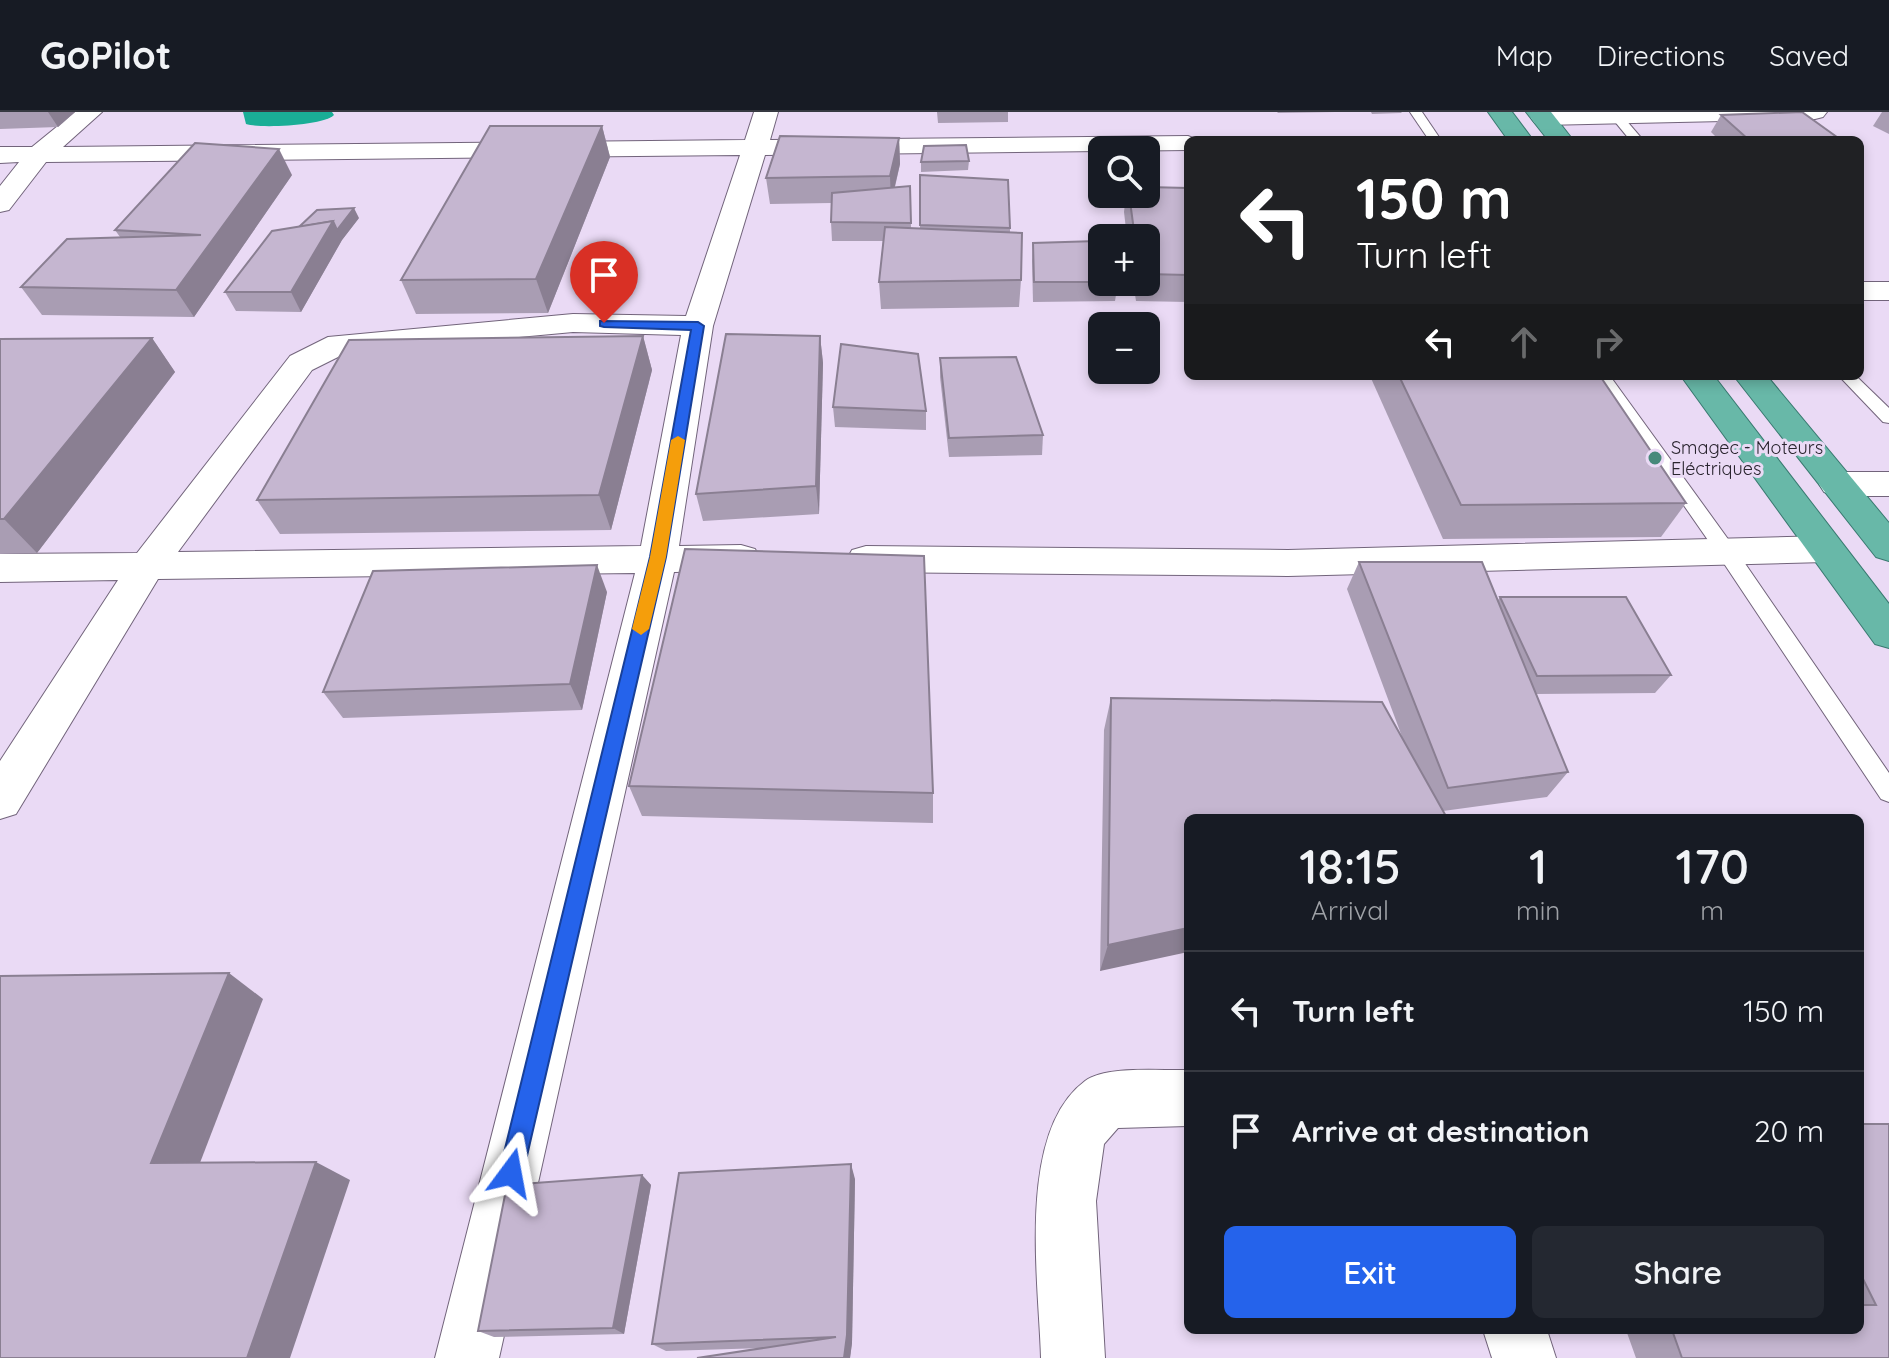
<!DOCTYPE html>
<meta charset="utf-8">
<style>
:root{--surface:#171b24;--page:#242831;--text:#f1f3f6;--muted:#9ea1a6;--line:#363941;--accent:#2563eb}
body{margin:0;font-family:Quicksand,sans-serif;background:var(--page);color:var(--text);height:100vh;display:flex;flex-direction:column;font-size:30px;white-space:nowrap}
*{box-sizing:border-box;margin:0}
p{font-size:26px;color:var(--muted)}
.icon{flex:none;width:44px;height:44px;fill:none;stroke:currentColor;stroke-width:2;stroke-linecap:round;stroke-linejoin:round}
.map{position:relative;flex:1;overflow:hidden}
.side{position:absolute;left:1184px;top:702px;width:680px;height:520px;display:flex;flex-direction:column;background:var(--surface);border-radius:12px;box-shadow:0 4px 12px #0003}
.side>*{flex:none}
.guide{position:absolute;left:1184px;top:24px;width:680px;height:244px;border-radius:12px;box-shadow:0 4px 12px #0003;background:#202124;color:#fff;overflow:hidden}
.buttons{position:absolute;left:1088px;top:24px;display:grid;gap:16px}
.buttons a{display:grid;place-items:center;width:72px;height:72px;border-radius:12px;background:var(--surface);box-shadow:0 4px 12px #0003;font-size:40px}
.pin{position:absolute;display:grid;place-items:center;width:68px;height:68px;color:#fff;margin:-82px -34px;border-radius:50% 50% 50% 0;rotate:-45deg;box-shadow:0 0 8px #0007}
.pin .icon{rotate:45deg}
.me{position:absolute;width:88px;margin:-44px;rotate:13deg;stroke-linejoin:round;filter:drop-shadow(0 0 6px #0008)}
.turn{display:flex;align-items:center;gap:28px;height:168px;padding:0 40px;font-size:36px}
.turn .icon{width:104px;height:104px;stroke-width:2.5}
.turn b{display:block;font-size:56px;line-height:68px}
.lanes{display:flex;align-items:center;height:76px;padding:0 40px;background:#0003;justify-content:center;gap:40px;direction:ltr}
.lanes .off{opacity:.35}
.eta{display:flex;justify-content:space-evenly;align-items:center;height:136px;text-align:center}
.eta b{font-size:48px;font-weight:600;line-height:56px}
.action{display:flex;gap:16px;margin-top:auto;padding:16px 40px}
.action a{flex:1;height:92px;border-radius:12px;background:var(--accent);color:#fff;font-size:32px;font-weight:600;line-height:92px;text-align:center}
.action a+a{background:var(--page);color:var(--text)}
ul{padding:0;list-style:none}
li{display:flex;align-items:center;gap:24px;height:120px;padding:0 40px;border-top:2px solid var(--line)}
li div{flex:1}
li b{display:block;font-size:30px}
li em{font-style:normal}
header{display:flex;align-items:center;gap:48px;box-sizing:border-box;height:112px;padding:0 40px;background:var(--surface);border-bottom:2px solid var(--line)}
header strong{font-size:38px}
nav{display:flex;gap:44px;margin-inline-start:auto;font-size:28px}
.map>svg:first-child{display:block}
</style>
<header>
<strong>GoPilot</strong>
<nav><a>Map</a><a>Directions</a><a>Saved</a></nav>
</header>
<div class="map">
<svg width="1889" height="1246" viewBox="0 0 1889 1246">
<rect width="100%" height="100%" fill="#eadaf5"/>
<path fill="#1aae96" d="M243 0H332L334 3C325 13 261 17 246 12Z"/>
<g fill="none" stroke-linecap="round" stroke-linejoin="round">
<defs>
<g id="service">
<polygon points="1410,0 1422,0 1441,28 1429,28"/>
<polygon points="1607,0 1619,0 1643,28 1630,28"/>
<polygon points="1594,264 1610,264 1733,434 1889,661 1889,690 1881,687 1719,444"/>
<polygon points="1839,264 1856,264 1889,296 1889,311 1883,310"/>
</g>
<g id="minor">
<path d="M75 0H102L63 35 745 28 754 0H778L770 28 1188 24 1198 28H1188V38L765 43 713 214 679 434 741 433 755 437 760 446 755 455 741 459 674 460 499 1246H435L635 461 158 467 16 702 0 707V649L118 468 0 470V442L137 441 290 244 328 225 573 202 686 204 740 43 46 50 9 98 0 100V74L19 50 0 51V35H32ZM573 220 681 223 641 434 178 440 312 258 346 241Z"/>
<polygon points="1827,0 1823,5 1815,7 1543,13 1535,11 1531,6 1538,0"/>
<rect x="1860" y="170" width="29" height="18"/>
<polygon points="1837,360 1889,360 1889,384 1837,384 1824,380 1819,372 1824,364"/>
<polygon points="1825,424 1838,428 1844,437 1838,446 1825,450 1288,464 866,460 852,456 847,447 852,438 866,434 1288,438"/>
<path d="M1188 958V1014L1118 1016 1104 1032 1096 1089 1105 1246H1041C1039 1170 1016 1020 1085 969 1106 953 1161 959 1188 958Z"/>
<polygon points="1483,1218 1547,1218 1556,1246 1492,1246"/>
</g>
<g id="trunk">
<polygon points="1488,0 1512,0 1533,28 1508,28"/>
<polygon points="1526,0 1551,0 1573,28 1548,28"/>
<polygon points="1681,264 1714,264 1889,492 1889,536 1875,532"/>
<polygon points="1734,264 1767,264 1889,411 1889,449 1876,445"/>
</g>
</defs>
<use href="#service" stroke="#72647b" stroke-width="2"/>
<use href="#minor" stroke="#72647b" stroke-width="2"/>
<use href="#trunk" stroke="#397970" stroke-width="2"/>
<use href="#service" fill="#fff" fill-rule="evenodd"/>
<use href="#minor" fill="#fff" fill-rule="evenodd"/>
<use href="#trunk" fill="#68b8a8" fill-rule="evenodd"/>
</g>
<g fill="#a99db3">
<polygon points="0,0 75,0 58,15 0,17"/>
<polygon points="937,0 1008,0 1008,10 938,11"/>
<polygon points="1277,0 1335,0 1278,1"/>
<polygon points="1371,0 1402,0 1401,1 1372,2"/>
<polygon points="1882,0 1889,0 1889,22 1873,14"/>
<polygon points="1721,3 1841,28 1719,28 1711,20"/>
<polygon points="602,14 610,45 548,201 416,202 401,168"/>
<polygon points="899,26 900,52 895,75 910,74 911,116 920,117 920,63 1010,116 1010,121 1021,168 1019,195 881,197 879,170 883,129 832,129 831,110 831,91 770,92 766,66"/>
<polygon points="969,49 968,58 921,60 921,50"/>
<polygon points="292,63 194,205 42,203 21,175 120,125 115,118"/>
<polygon points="1188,76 1188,190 1136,189 1133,170 1146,170 1146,126 1127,126 1124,100 1126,82 1146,82"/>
<polygon points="359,106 342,128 301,200 236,199 225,180"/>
<polygon points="1033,131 1118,170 1115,189 1033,190 1032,149"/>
<polygon points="643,224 652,258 611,418 280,422 257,388"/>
<polygon points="820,224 823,251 819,402 703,409 696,382"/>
<polygon points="152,226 175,260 37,441 0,442 0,227"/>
<polygon points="940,246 1043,323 1042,343 949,345 940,265"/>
<polygon points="1370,264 1600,264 1686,391 1661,425 1443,427"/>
<polygon points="833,295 926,299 926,318 835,315"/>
<polygon points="1359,450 1498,488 1500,485 1671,563 1655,581 1536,582 1568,660 1547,685 1443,699 1100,859 1104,618 1111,586 1404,630 1347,477"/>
<polygon points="607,480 582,598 343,606 323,580"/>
<polygon points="629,674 933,681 933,711 642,704"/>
<polygon points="1860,1012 1889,1246 1636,1246 1626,1218 1860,1218"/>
<polygon points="642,1063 651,1073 624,1222 494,1225 478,1219"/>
<polygon points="855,1067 852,1231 850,1246 697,1246 766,1236 666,1239 652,1232"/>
</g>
<g fill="#8a7f92">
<polygon points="48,0 75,0 58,15"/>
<polygon points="602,14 610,45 548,201 536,167"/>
<polygon points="899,26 900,52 891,90 890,64"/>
<polygon points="279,37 292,63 194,205 176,178"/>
<polygon points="354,96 359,106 342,128 301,200 291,180 333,109"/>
<polygon points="643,224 652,258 611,418 599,383"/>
<polygon points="820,224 823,251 819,402 816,374"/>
<polygon points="152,226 175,260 37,441 4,407"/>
<polygon points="597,453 607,480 582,598 570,572"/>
<polygon points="1188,816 1188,840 1100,859 1108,833"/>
<polygon points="229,861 263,887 193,1069 151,1051"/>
<polygon points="316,1050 350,1068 290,1246 247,1246"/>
<polygon points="851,1052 855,1067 852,1231 850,1246 844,1246"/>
<polygon points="642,1063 651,1073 624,1222 613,1216"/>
</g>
<g fill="#c5b6d0" stroke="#8a7f92" stroke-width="2">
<polygon points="1802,0 1841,28 1749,28 1721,3"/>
<polygon points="490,14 602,14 536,167 401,168"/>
<polygon points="780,24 899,26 890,64 766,66"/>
<polygon points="195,31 279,37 176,178 21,175 67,127 201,123 115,118"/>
<polygon points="966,33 969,49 921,50 924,34"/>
<polygon points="920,63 1008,68 1010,116 920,113"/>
<polygon points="910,74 911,111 831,110 832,81"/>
<polygon points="1146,75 1188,76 1188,163 1146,162 1146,126 1135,126 1129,82 1146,82"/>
<polygon points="354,96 337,118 333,109 299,115 317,98"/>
<polygon points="333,109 291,180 225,180 272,119"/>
<polygon points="885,115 1022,121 1021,168 879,170"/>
<polygon points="1097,129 1102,139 1102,170 1034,170 1033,131"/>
<polygon points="726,222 820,224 816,374 696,382"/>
<polygon points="643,224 599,383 257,388 349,228"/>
<polygon points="152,226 4,407 0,407 0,227"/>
<polygon points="841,232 918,242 926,299 833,295"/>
<polygon points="1016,245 1043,323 949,326 940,246"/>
<polygon points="1399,264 1600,264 1686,391 1461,393"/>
<polygon points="685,437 924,444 933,681 629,674"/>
<polygon points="1359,450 1482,450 1568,660 1448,676"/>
<polygon points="597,453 570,572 323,580 373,459"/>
<polygon points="1500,485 1626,485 1671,563 1537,564"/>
<polygon points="1111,586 1382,590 1447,706 1188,706 1188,816 1108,833"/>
<polygon points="229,861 151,1051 316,1050 247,1246 0,1246 0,864"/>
<polygon points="1860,1012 1889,1012 1889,1246 1682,1246 1672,1218 1860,1218 1860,1193 1876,1193 1860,1161"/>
<polygon points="851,1052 847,1223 844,1246 697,1246 836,1225 652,1232 679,1061"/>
<polygon points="642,1063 613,1216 478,1219 507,1073"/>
</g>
<polygon fill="#2563eb" stroke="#184099" stroke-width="2" points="600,209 698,210 704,214 666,445 523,1061 520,1070 511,1073 503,1070 499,1061 650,445 691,218 604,215 600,214"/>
<polygon fill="#f59e0b" points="678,324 685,328 666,445 649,517 641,523 632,517 650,445 671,328"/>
<circle fill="#47897b" stroke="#eadaf5" stroke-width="3" cx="1655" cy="346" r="8"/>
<g text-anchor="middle" stroke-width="6" stroke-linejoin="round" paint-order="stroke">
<g font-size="18" fill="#29242e" stroke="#eadaf5" text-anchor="start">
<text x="1671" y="342">Smagec - Moteurs<tspan x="1671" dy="21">Eléctriques</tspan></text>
</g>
</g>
</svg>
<div class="buttons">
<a><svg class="icon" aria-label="search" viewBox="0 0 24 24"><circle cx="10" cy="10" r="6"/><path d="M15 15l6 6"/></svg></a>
<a>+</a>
<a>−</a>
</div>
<div class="pin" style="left:604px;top:211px;background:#d93025"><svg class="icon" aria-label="arrive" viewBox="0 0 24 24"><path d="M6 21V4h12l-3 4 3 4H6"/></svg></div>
<svg class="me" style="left:511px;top:1061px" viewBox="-20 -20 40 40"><path d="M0-17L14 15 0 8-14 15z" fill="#2563eb" stroke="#fff" stroke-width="4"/></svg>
<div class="guide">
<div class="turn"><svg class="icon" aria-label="left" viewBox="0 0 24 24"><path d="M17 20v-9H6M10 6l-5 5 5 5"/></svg><div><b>150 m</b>Turn left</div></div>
<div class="lanes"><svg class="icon" aria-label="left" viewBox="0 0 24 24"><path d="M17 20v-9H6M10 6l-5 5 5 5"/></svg><svg class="icon off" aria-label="ahead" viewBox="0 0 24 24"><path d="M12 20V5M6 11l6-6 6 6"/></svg><svg class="icon off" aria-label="right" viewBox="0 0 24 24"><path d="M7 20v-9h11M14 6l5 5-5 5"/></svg></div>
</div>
<section class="side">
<div class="eta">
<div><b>18:15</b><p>Arrival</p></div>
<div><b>1</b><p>min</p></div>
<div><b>170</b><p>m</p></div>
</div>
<ul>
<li><svg class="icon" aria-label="left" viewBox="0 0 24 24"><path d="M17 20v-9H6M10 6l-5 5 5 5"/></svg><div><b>Turn left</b></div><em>150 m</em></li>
<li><svg class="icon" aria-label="arrive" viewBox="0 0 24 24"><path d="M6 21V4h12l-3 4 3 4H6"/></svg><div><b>Arrive at destination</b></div><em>20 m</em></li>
</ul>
<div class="action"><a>Exit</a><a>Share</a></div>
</section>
</div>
